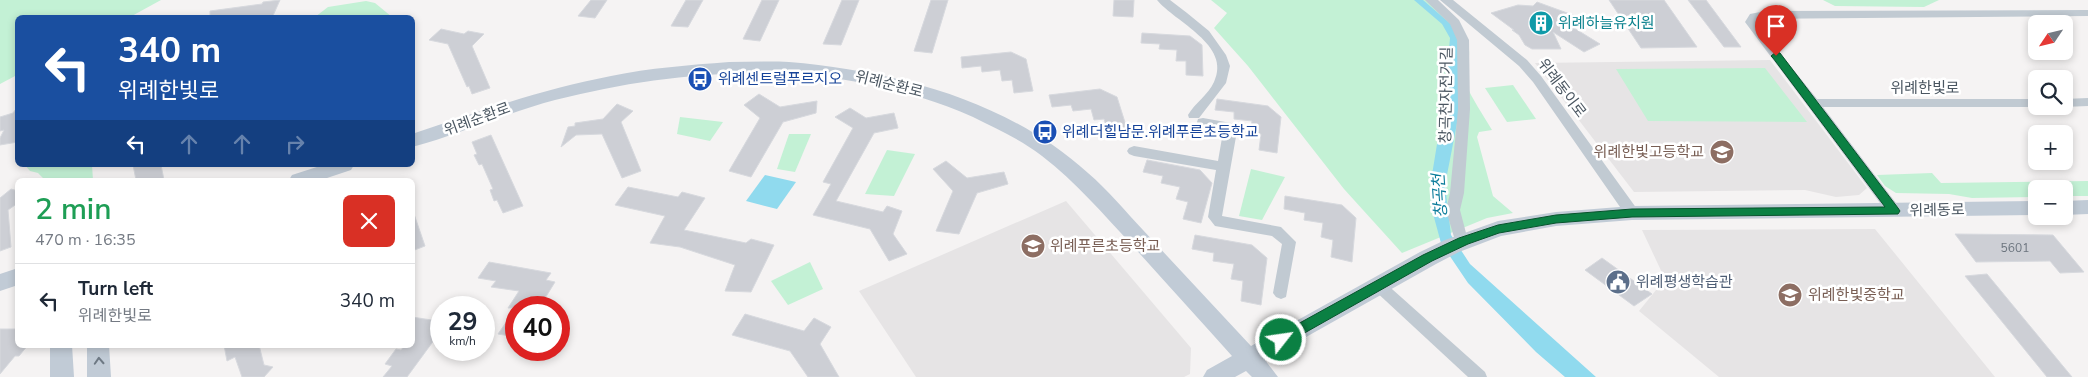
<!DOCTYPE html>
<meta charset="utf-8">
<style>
:root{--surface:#fff;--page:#f6f6f7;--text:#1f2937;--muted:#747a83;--line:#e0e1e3}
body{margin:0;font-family:"Nunito Sans","Noto Sans KR",sans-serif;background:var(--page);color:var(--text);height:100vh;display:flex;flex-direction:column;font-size:19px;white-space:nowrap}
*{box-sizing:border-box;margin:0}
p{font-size:16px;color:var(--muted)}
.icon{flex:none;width:28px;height:28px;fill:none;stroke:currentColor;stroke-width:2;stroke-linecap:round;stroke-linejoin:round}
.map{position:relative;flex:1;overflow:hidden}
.drawer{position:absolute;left:15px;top:178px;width:400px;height:170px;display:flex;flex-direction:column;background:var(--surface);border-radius:8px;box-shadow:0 2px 8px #0003}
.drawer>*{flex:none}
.banner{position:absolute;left:15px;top:15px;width:400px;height:152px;border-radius:8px;box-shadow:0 2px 8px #0003;background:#1a4fa0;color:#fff;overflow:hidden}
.needle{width:32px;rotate:235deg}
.tools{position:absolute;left:2028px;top:15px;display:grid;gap:10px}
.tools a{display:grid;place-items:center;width:45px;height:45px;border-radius:8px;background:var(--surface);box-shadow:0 2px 8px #0003;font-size:25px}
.speed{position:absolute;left:430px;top:296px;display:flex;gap:10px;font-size:25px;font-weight:700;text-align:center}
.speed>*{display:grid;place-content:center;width:65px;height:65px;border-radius:50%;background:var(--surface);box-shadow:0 2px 8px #0003;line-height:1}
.speed small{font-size:12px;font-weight:400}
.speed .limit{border:8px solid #d22;background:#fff;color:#111}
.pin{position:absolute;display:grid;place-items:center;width:42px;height:42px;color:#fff;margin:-51px -21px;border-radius:50% 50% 50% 0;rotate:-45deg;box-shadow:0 0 5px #0007}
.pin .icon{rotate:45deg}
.me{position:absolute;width:55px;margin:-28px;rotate:60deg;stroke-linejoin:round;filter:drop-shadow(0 0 4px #0008)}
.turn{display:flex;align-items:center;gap:18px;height:105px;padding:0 20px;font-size:22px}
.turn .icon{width:65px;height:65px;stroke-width:2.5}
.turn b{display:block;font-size:35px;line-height:42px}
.lanes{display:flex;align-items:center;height:48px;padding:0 20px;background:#0003;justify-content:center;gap:25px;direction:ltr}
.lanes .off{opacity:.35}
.round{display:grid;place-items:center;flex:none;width:52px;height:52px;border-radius:8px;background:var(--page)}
.headline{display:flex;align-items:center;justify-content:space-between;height:85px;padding:0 20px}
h1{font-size:30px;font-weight:600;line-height:38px;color:#1e9e55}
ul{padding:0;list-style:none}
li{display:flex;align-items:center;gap:15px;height:75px;padding:0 20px;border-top:1px solid var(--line)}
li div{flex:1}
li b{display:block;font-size:19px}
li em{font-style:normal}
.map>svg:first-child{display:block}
</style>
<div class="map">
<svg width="2088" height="377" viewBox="0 0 2088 377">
<rect width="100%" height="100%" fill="#f5f3f3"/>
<g fill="#e6e4e5">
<polygon points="1770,60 1867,188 1859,195 1836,197 1805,190 1634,192 1535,63"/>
<polygon points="1066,201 1191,348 1190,374 1184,377 916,377 859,291"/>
<polygon points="1875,229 1995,377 1719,377 1639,311 1665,279 1642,230"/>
</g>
<g fill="#c3f1d5">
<polygon points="0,0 161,0 130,17 18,18 17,75 0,84"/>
<path d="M1211 0H1433C1452 15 1471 29 1469 56 1469 64 1466 74 1466 83 1467 91 1487 121 1492 130L1479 132 1477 137 1493 196 1513 213 1487 218 1402 253 1344 189 1248 66 1214 28 1227 13Z"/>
<polygon points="1823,0 1939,0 1924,7 1835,6"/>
<polygon points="366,1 375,3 392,17 315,17 328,7"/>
<polygon points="1765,68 1807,122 1648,121 1616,69"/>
<polygon points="1513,85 1536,119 1507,122 1485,88"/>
<polygon points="680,117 723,122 710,141 677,134"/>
<polygon points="789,134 811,134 795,172 777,169"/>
<polygon points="887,150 915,154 894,196 865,194"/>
<polygon points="25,165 92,165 93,180 45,180 38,173 30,171"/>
<polygon points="1251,169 1285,177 1262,220 1239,216"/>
<polygon points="1932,173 1941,183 2088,181 2088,196 2064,196 2064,189 2036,189 2036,197 1972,198 1949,194 1896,193 1885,186 1877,175"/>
<polygon points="810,262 823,289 788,305 771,281"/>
</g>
<g fill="#90daee">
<polygon points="1414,0 1423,0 1453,26 1458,39 1460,108 1445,185 1451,235 1470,264 1596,377 1565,377 1536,352 1468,283 1441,243 1432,210 1431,181 1445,95 1450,38 1442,24"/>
<polygon points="765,175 796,182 777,209 746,201"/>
</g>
<g fill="#cdcfd5" stroke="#d7d9de">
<polygon points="280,0 272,18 210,18 210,11 262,4 263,2"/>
<polygon points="591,0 607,0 595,18 578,16"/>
<polygon points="686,0 703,0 688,27 671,26"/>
<polygon points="762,0 779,0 760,41 743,39"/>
<polygon points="842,0 859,0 841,45 823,44"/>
<polygon points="931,0 948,0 932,53 914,51"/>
<polygon points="1114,0 1134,0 1133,17 1113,16"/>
<polygon points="1609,0 1664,0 1697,47 1641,48"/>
<polygon points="1688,0 1706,0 1741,47 1724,47"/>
<polygon points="1537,2 1581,18 1574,28 1600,44 1584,52 1553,32 1561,49 1532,49 1525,45 1519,35 1512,30 1514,30 1491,13 1518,5 1533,6"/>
<polygon points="441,29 464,34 468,31 484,34 472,46 490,88 472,94 469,86 467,87 448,44 429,40"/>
<polygon points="1142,33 1190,36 1202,45 1203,76 1186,75 1186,61 1176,61 1177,50 1159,49 1160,44 1141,43"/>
<polygon points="1011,52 1026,59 1033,91 1014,93 1012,80 1002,81 1000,70 982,72 981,66 962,68 961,57"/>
<polygon points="1100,89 1117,97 1128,132 1109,134 1104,119 1094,120 1091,109 1073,111 1071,105 1052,107 1049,95"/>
<polygon points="759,94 780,107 817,101 816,113 783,122 751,177 729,171 760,118 744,105"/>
<polygon points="1217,99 1268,106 1281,117 1277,153 1259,150 1261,134 1250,133 1252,121 1234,119 1234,112 1215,110"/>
<polygon points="617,104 633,111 621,122 641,171 622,178 602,134 576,135 561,147 568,127 575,126 575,123 603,119"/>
<polygon points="18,106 18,142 0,145 0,138 4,130 0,131 0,117 13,113"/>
<polygon points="850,108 866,118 894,113 898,128 874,133 836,201 883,212 887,206 902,211 893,234 907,254 889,261 870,229 813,215 831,184 823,182 853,128 835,117"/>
<polygon points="491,135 523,206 503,213 497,200 494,201 490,190 493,189 482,164 479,165 474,155 477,154 472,142"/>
<polygon points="1147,160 1200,170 1212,183 1201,223 1183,219 1188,202 1176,199 1180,187 1161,183 1163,176 1143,172"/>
<polygon points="946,161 967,178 1004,172 1008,184 977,193 959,234 936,231 953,191 933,169"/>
<polygon points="133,165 161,165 164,180 136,180"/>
<polygon points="628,187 678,197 682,192 705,198 684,230 746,243 751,239 774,245 751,292 725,291 735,265 680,247 650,243 665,216 615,205"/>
<polygon points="11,189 18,191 18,203 8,210 11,247 0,251 0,198"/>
<polygon points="1285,196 1342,205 1356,218 1352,262 1331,257 1333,240 1321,237 1323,223 1304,220 1305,213 1284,209"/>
<polygon points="412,214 414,214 425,246 412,251"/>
<polygon points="1955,234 2053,235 2084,272 2060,273 2050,261 1976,262"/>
<polygon points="1195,235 1252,245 1267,258 1261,305 1241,301 1243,281 1231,279 1234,264 1213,261 1214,253 1192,249"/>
<polygon points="1602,258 1652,294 1634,306 1585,270"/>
<polygon points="489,262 551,273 546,280 555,282 539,308 516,308 516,337 498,334 516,308 508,308 519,291 491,287 496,281 478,278"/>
<polygon points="1987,274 2072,377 2047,377 1965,276"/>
<polygon points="745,314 804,331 814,318 831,327 820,344 839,377 808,377 790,351 732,335"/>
<polygon points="412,317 438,321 431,330 440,332 407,377 383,377 392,366 385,364 396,349 401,350 405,345 412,345"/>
<polygon points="0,329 18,329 18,345 28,345 19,356 15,356 0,374"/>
<polygon points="224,345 259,345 264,365 273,367 264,377 242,377 235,357 227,361"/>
</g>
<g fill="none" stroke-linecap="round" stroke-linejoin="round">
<g fill="#c1cad2" fill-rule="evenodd">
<path d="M1157 0H1170L1187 13 1209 31 1226 55 1230 66 1226 83 1199 118H1189L1188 115C1195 103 1208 95 1214 82 1232 45 1175 22 1157 0Z"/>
<polygon points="1425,0 1438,0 1459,20 1469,40 1470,109 1464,193 1460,210 1466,233 1464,237 1459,238 1454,237 1446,210 1450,193 1458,109 1457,40 1450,24"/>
<polygon points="1440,0 1453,0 1527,60 1541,76 1637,209 1639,213 1637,217 1627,217 1533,82 1519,66"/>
<polygon points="2088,10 2088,16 1759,19 1757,22 1760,28 1817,99 2036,99 2036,106 2039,106 2036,107 1823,107 1899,207 1901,211 1899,215 1889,215 1745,22 1750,14 1765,11"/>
<polygon points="2088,98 2088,106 2064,107 2061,106 2064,106 2064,99"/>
<polygon points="1203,118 1231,123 1237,131 1222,216 1281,227 1296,242 1286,297 1281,299 1276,297 1273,293 1282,244 1272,236 1215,226 1208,217 1216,170 1134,156 1129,154 1127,151 1129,148 1134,146 1218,161 1223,132 1198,125 1197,122 1198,119"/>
<polygon points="1378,279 1383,281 1485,372 1487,377 1468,377 1373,289 1371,285 1373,281"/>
</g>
<g fill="#c1cbd6" fill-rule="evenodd">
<path d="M729 62C749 62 769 61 789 62 895 71 1007 100 1088 173 1108 190 1125 211 1143 230 1179 269 1215 307 1251 346L1420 252 1445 240 1498 221 1556 212 1632 206 2036 201V215L1632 220 1556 226 1501 236 1459 252 1436 264 1265 360 1278 377H1252L1246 371 1235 377H1203L1207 370 1232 356C1199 319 1165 282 1132 245 1103 214 1076 182 1042 156 1020 139 997 129 973 117 841 58 692 65 555 100 506 113 461 134 412 147V134C478 112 543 89 611 76 650 68 689 65 729 62Z"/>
<polygon points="323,165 354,165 351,170 321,180 289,180 292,175"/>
<polygon points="2088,200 2088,214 2064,215 2064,201"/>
<polygon points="18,268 18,285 0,291 0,274"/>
<polygon points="50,345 72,345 74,377 50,377"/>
<polygon points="87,345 109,345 111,377 87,377"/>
</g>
</g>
<defs><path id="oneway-chevron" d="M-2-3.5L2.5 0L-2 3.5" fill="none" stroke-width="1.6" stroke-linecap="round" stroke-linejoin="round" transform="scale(1.25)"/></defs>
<use stroke="#6e7984" href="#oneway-chevron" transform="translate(99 361) rotate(-93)"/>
<polygon fill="#0b8043" stroke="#07532c" points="1776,52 1780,53 1898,208 1900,211 1898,214 1632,217 1556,223 1499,233 1468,244 1432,261 1285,344 1281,345 1276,344 1274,340 1276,336 1423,255 1459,238 1498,225 1556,215 1632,209 1885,207 1773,58 1771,56"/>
<defs>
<symbol id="building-disc" viewBox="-11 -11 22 22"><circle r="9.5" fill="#0f9aa8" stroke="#fff"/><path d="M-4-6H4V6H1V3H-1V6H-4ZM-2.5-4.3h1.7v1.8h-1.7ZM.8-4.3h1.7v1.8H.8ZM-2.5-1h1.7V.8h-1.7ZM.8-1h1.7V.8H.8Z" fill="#fff"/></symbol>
<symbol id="bus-disc" viewBox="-11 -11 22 22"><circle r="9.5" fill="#1a4fb4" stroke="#fff"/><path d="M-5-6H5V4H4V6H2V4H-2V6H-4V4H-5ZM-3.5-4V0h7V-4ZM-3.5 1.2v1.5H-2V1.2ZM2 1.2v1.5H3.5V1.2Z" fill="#fff"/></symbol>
<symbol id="school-disc" viewBox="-11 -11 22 22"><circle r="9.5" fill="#8d6e63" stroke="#fff"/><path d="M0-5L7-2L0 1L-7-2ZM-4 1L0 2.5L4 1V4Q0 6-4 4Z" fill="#fff"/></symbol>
<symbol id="civic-disc" viewBox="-11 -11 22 22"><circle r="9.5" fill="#5c6f8a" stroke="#fff"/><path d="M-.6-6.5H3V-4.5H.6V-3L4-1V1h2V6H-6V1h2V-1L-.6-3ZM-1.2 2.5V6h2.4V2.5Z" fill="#fff"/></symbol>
</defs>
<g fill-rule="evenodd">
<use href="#building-disc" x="1527" y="9" width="28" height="28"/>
<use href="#bus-disc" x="686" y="65" width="28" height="28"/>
<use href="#bus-disc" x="1031" y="118" width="28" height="28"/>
<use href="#school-disc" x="1708" y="138" width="28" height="28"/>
<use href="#school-disc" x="1019" y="232" width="28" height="28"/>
<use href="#civic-disc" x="1604" y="268" width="28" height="28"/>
<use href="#school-disc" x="1776" y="281" width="28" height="28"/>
</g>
<g text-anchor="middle" stroke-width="5" stroke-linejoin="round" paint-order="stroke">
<g font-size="12" fill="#6b747e">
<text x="2015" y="252">5601</text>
</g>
<g font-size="15" fill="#0d838f" stroke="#fff" text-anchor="start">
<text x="1558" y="28">위례하늘유치원</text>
</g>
<g font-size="15" fill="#164399" stroke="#fff" text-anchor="start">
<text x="718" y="84">위례센트럴푸르지오</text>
<text x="1062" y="137">위례더힐남문.위례푸른초등학교</text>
</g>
<g font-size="15" fill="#4a5661" stroke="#fff">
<text transform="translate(889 84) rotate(14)" y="5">위례순환로</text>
<text transform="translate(1562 88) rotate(53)" y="5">위례동이로</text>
<text x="1925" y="93">위례한빛로</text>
<text transform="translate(1446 95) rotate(-89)" y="5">창곡천자전거길</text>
<text transform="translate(477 119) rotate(-20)" y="5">위례순환로</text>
<text transform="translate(1937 210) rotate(-1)" y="5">위례동로</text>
</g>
<g font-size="15" fill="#785e54" stroke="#fff" text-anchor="start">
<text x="1704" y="157" text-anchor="end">위례한빛고등학교</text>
<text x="1050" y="251">위례푸른초등학교</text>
<text x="1808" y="300">위례한빛중학교</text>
</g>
<g font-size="15" fill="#4e5e75" stroke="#fff" text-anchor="start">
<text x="1636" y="287">위례평생학습관</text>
</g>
<g font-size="16" font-style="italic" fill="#0c7c9b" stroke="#fff">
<text transform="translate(1439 196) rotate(-94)" y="6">창곡천</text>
</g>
</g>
</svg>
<div class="tools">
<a><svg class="needle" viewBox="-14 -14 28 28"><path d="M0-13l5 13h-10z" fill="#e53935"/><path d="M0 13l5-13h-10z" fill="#747a83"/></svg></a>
<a><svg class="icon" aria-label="search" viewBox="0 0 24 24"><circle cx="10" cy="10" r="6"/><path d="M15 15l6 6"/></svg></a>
<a>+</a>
<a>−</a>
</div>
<div class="speed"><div>29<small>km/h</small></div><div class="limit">40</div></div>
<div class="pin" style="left:1776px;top:56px;background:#d93025"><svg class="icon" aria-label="arrive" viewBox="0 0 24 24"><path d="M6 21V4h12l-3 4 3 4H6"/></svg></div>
<svg class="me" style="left:1281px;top:340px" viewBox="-20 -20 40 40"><circle r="17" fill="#0b8043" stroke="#fff" stroke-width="3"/><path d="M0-11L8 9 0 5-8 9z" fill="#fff"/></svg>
<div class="banner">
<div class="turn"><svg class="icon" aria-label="left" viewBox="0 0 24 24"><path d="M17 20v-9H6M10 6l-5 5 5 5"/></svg><div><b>340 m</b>위례한빛로</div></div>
<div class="lanes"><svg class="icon" aria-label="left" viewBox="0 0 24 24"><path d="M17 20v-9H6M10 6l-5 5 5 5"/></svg><svg class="icon off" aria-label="ahead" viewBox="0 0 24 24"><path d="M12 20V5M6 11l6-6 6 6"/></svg><svg class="icon off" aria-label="ahead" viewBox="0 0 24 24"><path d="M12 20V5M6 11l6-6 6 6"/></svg><svg class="icon off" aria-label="right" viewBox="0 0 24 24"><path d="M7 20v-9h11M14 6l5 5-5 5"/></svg></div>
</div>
<section class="drawer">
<div class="headline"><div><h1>2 min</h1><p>470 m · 16:35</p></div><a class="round" style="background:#d93025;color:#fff"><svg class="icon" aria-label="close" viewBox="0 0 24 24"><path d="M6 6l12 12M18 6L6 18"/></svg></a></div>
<ul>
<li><svg class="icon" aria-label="left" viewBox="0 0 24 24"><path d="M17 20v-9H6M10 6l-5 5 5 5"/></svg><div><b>Turn left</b><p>위례한빛로</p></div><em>340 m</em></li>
</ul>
</section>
</div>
